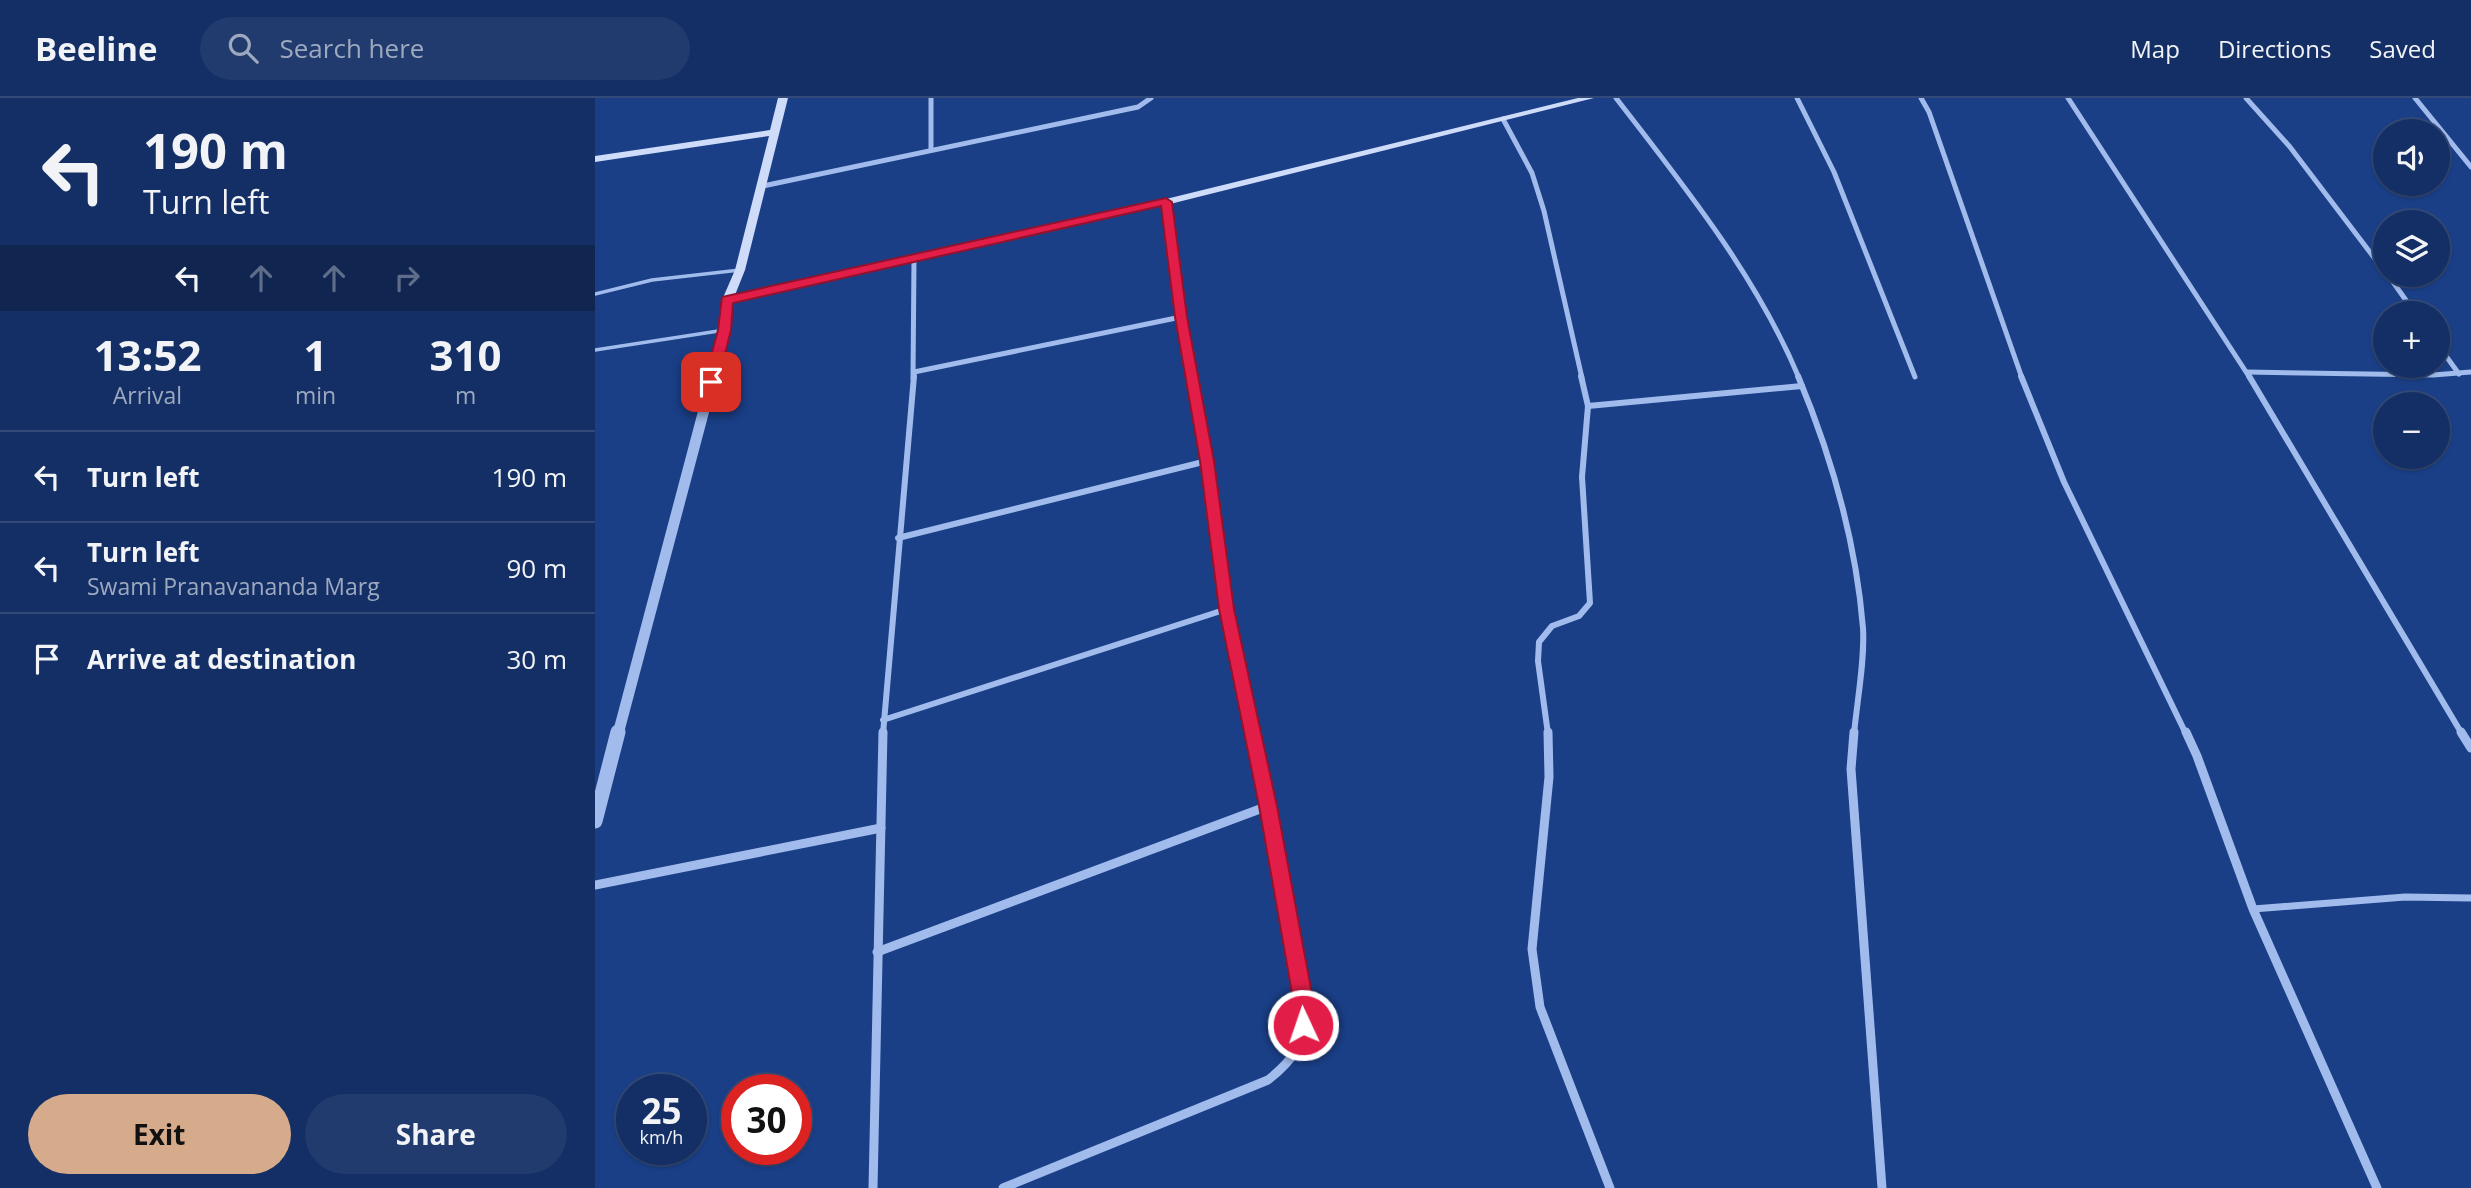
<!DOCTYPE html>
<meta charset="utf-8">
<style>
:root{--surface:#142f65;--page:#213b6e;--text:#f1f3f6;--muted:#9da9bf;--line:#334a79;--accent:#d6ab8b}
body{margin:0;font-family:"Open Sans",sans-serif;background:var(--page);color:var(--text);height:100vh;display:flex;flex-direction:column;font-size:26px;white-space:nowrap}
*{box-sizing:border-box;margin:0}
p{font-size:23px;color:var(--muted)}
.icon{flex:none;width:38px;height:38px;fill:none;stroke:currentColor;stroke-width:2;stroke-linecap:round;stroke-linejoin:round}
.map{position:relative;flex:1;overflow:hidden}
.panel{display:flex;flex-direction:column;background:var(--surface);width:595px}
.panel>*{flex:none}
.top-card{background:#142f65;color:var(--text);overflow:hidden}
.tools{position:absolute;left:1778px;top:21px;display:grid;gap:14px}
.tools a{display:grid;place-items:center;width:77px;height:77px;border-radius:50%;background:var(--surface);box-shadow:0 2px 5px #0004,0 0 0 2px var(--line);font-size:35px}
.speed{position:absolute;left:21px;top:976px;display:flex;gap:14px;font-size:35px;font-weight:700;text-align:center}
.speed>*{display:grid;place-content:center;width:91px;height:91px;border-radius:50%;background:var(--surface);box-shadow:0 2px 5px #0004,0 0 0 2px var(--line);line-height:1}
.speed small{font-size:18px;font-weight:400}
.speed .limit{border:10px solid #d22;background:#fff;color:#111}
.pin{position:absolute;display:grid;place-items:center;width:60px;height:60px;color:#fff;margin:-30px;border-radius:14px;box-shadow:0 4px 10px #0006}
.me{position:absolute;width:77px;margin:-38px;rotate:357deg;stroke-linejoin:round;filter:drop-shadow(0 0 5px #0008)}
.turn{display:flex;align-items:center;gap:24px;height:147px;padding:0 28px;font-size:32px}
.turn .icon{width:91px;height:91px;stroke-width:2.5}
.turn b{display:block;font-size:49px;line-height:60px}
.lanes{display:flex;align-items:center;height:66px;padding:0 28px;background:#0003;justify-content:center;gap:35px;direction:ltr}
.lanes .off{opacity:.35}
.eta{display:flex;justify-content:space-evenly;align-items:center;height:119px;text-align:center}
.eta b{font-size:42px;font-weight:700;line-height:49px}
.primary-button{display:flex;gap:14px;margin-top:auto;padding:14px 28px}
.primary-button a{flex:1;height:80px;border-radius:42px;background:var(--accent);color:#111;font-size:28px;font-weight:700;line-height:80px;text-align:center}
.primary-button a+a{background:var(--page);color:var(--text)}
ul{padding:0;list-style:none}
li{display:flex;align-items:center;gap:21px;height:91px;padding:0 28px;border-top:2px solid var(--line)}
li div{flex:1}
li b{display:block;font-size:26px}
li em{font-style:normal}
header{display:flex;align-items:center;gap:42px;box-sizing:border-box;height:98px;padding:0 35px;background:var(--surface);border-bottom:2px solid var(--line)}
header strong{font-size:33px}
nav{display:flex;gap:38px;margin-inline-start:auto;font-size:24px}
.search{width:490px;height:63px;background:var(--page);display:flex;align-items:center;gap:18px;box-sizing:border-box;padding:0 24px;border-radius:38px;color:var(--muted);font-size:26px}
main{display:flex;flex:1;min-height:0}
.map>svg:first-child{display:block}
</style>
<header>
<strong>Beeline</strong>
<div class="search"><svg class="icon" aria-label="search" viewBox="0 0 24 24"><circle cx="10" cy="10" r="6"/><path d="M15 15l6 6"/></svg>Search here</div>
<nav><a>Map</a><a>Directions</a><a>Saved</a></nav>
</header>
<main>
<section class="panel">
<div class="top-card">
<div class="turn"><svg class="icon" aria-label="left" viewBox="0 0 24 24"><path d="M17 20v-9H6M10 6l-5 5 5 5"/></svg><div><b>190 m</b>Turn left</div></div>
<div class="lanes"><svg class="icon" aria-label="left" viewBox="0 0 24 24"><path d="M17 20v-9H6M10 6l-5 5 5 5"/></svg><svg class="icon off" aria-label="ahead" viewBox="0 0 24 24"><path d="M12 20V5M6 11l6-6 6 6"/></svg><svg class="icon off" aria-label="ahead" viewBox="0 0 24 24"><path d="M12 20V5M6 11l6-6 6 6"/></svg><svg class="icon off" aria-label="right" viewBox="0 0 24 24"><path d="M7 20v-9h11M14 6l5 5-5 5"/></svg></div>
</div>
<div class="eta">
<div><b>13:52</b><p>Arrival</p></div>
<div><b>1</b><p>min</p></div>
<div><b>310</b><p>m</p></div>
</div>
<ul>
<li><svg class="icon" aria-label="left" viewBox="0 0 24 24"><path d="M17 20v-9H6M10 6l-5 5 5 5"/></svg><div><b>Turn left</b></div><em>190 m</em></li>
<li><svg class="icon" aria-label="left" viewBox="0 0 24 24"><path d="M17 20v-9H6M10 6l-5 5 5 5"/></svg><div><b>Turn left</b><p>Swami Pranavananda Marg</p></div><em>90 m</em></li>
<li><svg class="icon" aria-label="arrive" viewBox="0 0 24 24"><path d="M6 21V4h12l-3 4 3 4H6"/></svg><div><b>Arrive at destination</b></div><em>30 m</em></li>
</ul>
<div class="primary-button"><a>Exit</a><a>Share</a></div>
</section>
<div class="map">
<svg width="1876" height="1090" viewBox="0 0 1876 1090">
<rect width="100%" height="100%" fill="#1a3f87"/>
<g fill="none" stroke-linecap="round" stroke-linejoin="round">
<g stroke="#a1bcec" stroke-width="3.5">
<polyline points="0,196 57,182 145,172"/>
<polyline points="0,252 130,232"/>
</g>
<polyline stroke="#a1bcec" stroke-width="7" points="1658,811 1810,799 1876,800"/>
<g stroke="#a1bcec" stroke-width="5">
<polyline points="336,0 336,51"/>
<path d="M1021 0C1089 88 1161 177 1204 280"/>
<polyline points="1202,0 1239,74 1320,279"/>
<polyline points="1326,0 1334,14 1427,280"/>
<polyline points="1473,0 1655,280"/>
<polyline points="1651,0 1695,49 1790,174"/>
<polyline points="1820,0 1876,69"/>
<polyline points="908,21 937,75 949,113 987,280"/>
<polyline points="168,88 543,9 556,0"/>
<polyline points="571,104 597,280"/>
<polyline points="1793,177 1820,215"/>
<polyline points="1843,247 1864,276"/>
<polyline points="319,274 586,219"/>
<polyline points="1652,274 1838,277 1876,274"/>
<polyline points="318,280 319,162"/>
</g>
<g stroke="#a1bcec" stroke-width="6">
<polyline points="597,278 612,363 632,511 658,636"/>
<path d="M1203 278C1236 357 1261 444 1268 530 1270 562 1262 603 1259 636"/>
<polyline points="1426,278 1469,384 1591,636"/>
<polyline points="1654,278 1867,636"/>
<polyline points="993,308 1207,288"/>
<polyline points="303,440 612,363"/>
<polyline points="288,622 632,511"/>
<polyline points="288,636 319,278"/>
<polyline points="953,636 943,563 944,544 957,528 984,518 995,505 987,379 993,308 986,278"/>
</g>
<g stroke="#a1bcec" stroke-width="9">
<polyline points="953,634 954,679 937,851 945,909 1015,1090"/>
<polyline points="1259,634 1256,671 1287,1090"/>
<polyline points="1591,634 1602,658 1658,811 1782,1090"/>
<polyline points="1866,634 1876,650"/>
<polyline points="0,787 286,730"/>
<polyline points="282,854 673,708"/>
<polyline points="278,1090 288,634"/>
<path d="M408 1090 673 982C701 960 707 947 710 912L658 634"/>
</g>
<polyline stroke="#a1bcec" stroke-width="9" points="117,280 130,232 132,202"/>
<polyline stroke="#a1bcec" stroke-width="11" points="23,636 118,278"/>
<polyline stroke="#a1bcec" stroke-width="15" points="0,723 23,634"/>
<polygon fill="#cedcf9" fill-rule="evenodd" points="183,0 193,0 150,172 140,197 571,101 983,0 999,0 571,107 132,205 127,202 140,172 174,38 0,64 0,58 175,32"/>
</g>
<polygon fill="#e11d48" stroke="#92132f" stroke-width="2" points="571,100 577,104 592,219 619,363 639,511 682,708 720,912 715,934 708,937 701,934 698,927 700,912 664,708 624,511 605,363 580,219 566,108 138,205 136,232 123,284 116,288 109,284 123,232 127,199"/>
</svg>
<div class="tools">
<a><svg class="icon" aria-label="sound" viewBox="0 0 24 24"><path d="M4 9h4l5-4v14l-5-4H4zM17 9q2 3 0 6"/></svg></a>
<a><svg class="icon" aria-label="layers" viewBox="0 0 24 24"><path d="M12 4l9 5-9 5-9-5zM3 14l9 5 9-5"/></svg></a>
<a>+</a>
<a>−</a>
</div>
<div class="speed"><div>25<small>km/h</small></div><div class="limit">30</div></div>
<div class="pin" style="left:116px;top:284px;background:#d93025"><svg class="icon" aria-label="arrive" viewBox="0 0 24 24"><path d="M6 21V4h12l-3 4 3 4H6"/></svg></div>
<svg class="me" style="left:708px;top:927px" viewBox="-20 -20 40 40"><circle r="17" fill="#e11d48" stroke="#fff" stroke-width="3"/><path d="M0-11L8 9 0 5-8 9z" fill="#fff"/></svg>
</div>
</main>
